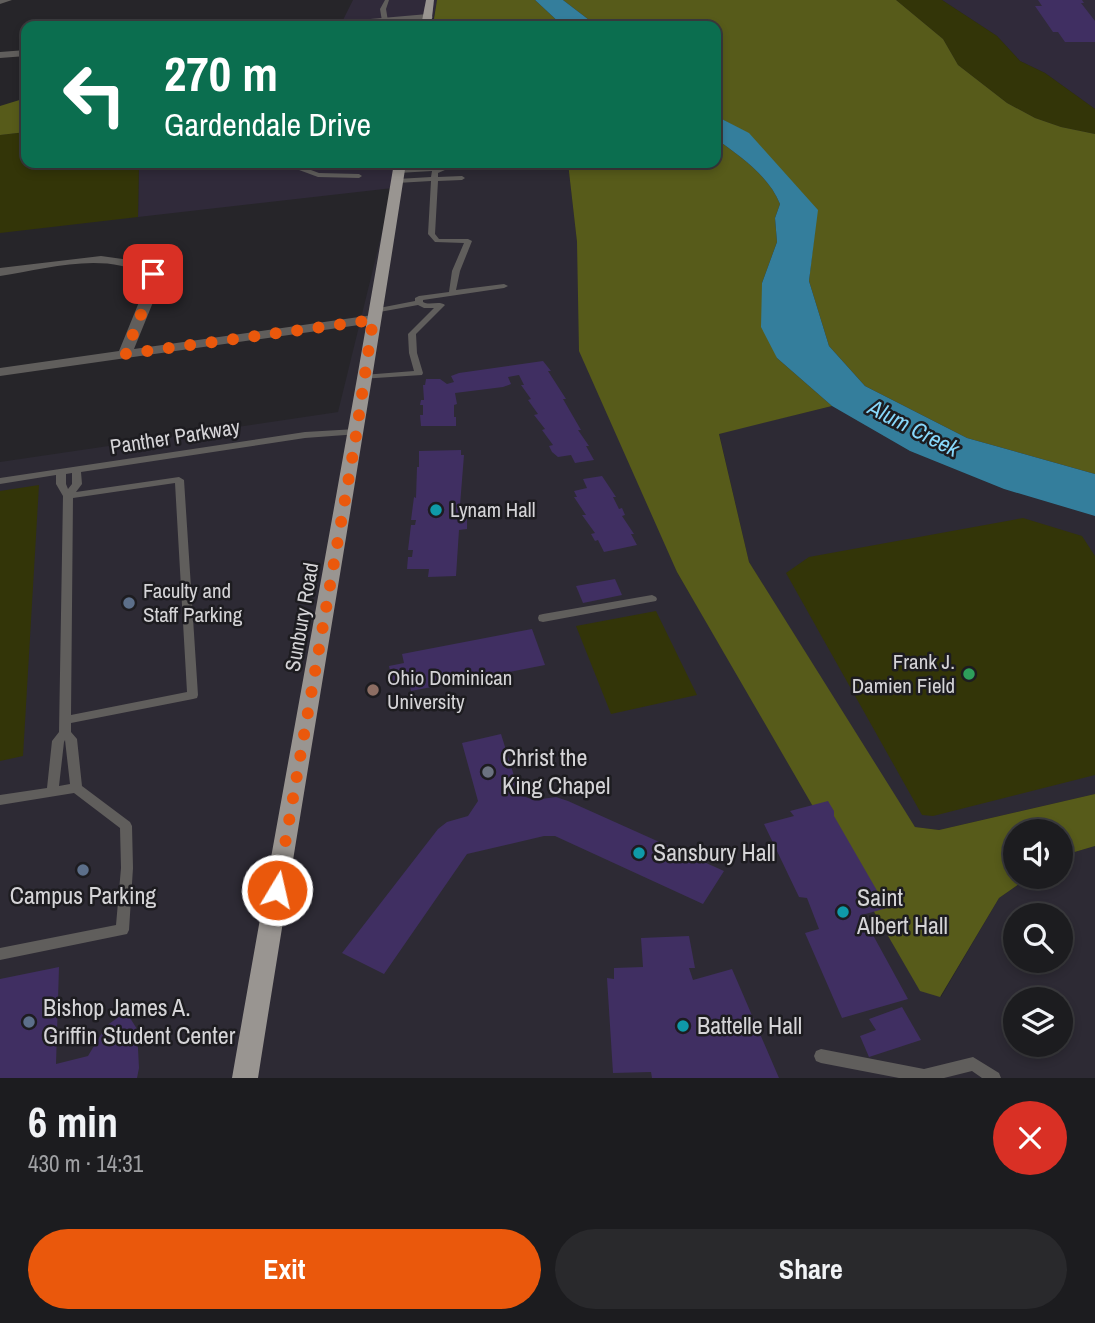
<!DOCTYPE html>
<meta charset="utf-8">
<style>
:root{--surface:#1c1c1f;--page:#29292c;--text:#f1f3f6;--muted:#a0a1a4;--line:#3a3a3d;--accent:#ea580c}
body{margin:0;font-family:"Archivo Narrow",sans-serif;background:var(--page);color:var(--text);height:100vh;display:flex;flex-direction:column;font-size:26px;white-space:nowrap}
*{box-sizing:border-box;margin:0}
p{font-size:23px;color:var(--muted)}
.icon{flex:none;width:38px;height:38px;fill:none;stroke:currentColor;stroke-width:2;stroke-linecap:round;stroke-linejoin:round}
.map{position:relative;height:1078px;overflow:hidden}
.details{display:flex;flex-direction:column;background:var(--surface);flex:1}
.details>*{flex:none}
.hud{position:absolute;left:21px;top:21px;width:700px;height:147px;border-radius:14px;box-shadow:0 4px 10px #0003,0 0 0 2px var(--line);background:#0b6e4f;color:#fff;overflow:hidden}
.tools{position:absolute;left:1003px;top:819px;display:grid;gap:14px}
.tools a{display:grid;place-items:center;width:70px;height:70px;border-radius:50%;background:var(--surface);box-shadow:0 4px 10px #0003,0 0 0 2px var(--line);font-size:35px}
.pin{position:absolute;display:grid;place-items:center;width:60px;height:60px;color:#fff;margin:-30px;border-radius:14px;box-shadow:0 4px 10px #0006}
.me{position:absolute;width:77px;margin:-38px;rotate:9deg;stroke-linejoin:round;filter:drop-shadow(0 0 5px #0008)}
.turn{display:flex;align-items:center;gap:24px;height:147px;padding:0 28px;font-size:32px}
.turn .icon{width:91px;height:91px;stroke-width:2.5}
.turn b{display:block;font-size:49px;line-height:60px}
.round{display:grid;place-items:center;flex:none;width:74px;height:74px;border-radius:37px;background:var(--page)}
.summary{display:flex;align-items:center;justify-content:space-between;height:119px;padding:0 28px}
h1{font-size:42px;font-weight:700;line-height:52px}
.button{display:flex;gap:14px;margin-top:auto;padding:14px 28px}
.button a{flex:1;height:80px;border-radius:42px;background:var(--accent);color:#fff;font-size:28px;font-weight:700;line-height:80px;text-align:center}
.button a+a{background:var(--page);color:var(--text)}
.map>svg:first-child{display:block}
</style>
<div class="map">
<svg width="1095" height="1078" viewBox="0 0 1095 1078">
<rect width="100%" height="100%" fill="#262529"/>
<g fill="#302a3a">
<polygon points="353,0 437,0 432,26 340,26"/>
<polygon points="942,0 1095,0 1095,109 1045,73 1020,61 997,36"/>
<polygon points="139,163 399,163 393,188 138,217"/>
</g>
<g fill="#2d2a34" fill-rule="evenodd">
<path d="M399 163H568L577 242 677 572 816 807 941 997 999 898 1029 877H1060L1061 856 1095 846V1078H0V462L338 412ZM1015 915H1060V961H1015ZM1015 999H1060V1045H1015Z"/>
<polygon points="832,406 910,451 1004,489 1095,516 1095,794 939,830 915,827 903,811 749,562 719,433"/>
</g>
<g fill="#333508">
<polygon points="896,0 942,0 997,36 1020,61 1045,73 1095,109 1095,134 1061,127 1035,118 1007,103 958,65 943,39"/>
<polygon points="26,132 26,163 139,163 138,217 0,233 0,135"/>
<polygon points="39,485 23,756 0,761 0,491"/>
<polygon points="1023,518 1082,536 1095,556 1095,775 933,816 922,815 786,573 809,557"/>
<polygon points="656,611 697,695 611,714 576,626"/>
</g>
<g fill="#575b1a">
<polygon points="437,0 535,0 563,26 433,25"/>
<polygon points="563,0 896,0 943,39 958,65 1007,103 1035,118 1061,127 1095,134 1095,474 967,438 865,386 829,346 809,281 817,210 749,134 716,116 716,26 597,26"/>
<polygon points="26,98 26,132 0,135 0,106"/>
<path d="M716 139C740 156 769 176 780 204L775 218 777 242 762 283 777 358 832 406 719 434 749 562 915 827 939 830 1095 794V846L1061 856 1060 831H1015V877H1029L999 898 940 997 920 991 677 572 579 351 577 242 568 163H716Z"/>
</g>
<g fill="#347e9c">
<polygon points="535,0 563,0 597,26 563,26"/>
<path d="M716 116 749 133 818 210 809 281 829 346 865 386 967 438 1095 474V516L1004 489 910 451 832 406 777 358 761 327 762 283 777 242 775 218 780 204C769 176 740 156 716 139Z"/>
</g>
<g fill="#402f62">
<polygon points="1038,0 1082,0 1084,3 1081,3 1095,21 1095,42 1065,42 1058,32 1053,32 1035,6 1042,6"/>
<polygon points="543,361 551,371 548,371 566,399 563,399 581,430 578,430 589,446 586,446 594,460 575,463 571,455 558,457 552,452 549,446 553,445 542,430 545,429 534,415 538,414 528,400 531,399 521,385 524,385 519,375 508,377 511,384 503,387 455,393 457,404 454,405 454,417 456,417 456,426 421,426 420,415 423,415 423,405 420,405 421,400 424,400 423,385 425,385 426,379 440,379 447,384 454,382 451,376 459,373"/>
<polygon points="461,450 461,455 464,455 459,518 467,518 467,529 459,530 456,576 428,577 429,569 407,569 408,557 412,557 413,550 408,550 411,525 415,525 416,520 411,520 414,497 416,498 417,467 419,467 419,451"/>
<polygon points="602,476 616,497 613,497 619,509 622,508 625,515 622,516 634,534 631,534 637,545 604,552 598,540 595,541 591,534 595,533 582,515 586,515 574,497 577,497 574,491 587,488 583,479"/>
<polygon points="615,579 622,595 583,603 576,586"/>
<polygon points="532,629 545,665 411,691 409,682 393,685 389,666 404,663 402,654"/>
<polygon points="501,734 520,795 534,800 556,797 568,801 724,871 703,904 555,836 544,836 467,854 384,974 342,953 438,829 447,822 468,816 478,801 462,743"/>
<polygon points="828,801 834,811 834,816 887,908 862,915 908,999 842,1018 805,933 819,929 807,898 799,897 764,824 794,816 790,811"/>
<polygon points="689,936 695,968 689,968 693,980 732,969 779,1078 652,1078 651,1072 613,1073 607,978 614,979 614,968 643,967 641,938"/>
<polygon points="59,967 56,1064 88,1056 106,1026 123,1014 130,1018 137,1029 139,1068 137,1078 0,1078 0,979"/>
<polygon points="902,1007 921,1040 869,1057 860,1036 876,1030 869,1019"/>
</g>
<g fill="none" stroke-linecap="round" stroke-linejoin="round">
<g fill="#605e5c" fill-rule="evenodd">
<polygon points="385,0 389,0 386,9 388,21 385,23 382,21 380,9"/>
<polygon points="223,163 292,163 319,173 359,174 362,176 359,178 318,177 291,167 226,165"/>
<path d="M453 163H461L438 173V177L462 176 465 178 462 180 438 181 435 234 439 239H468L472 241 460 271 456 290 504 284 508 286 504 288 423 300V302C430 306 439 300 445 305L416 334 417 353 423 373 422 375 360 379V375H363L414 371 409 353 408 334 434 308H424L418 305 374 313 370 311 374 309 415 301V298L419 296 449 292 452 271 464 243 435 242 428 234 431 181 397 183 394 181 397 179 431 177 432 171 398 173 395 171 398 169 442 167Z"/>
<path d="M356 429 360 432 359 434 305 438 81 472 82 484 76 492 179 477 184 480 198 695 197 698 193 699 71 723V732L77 739 82 786 130 822 132 826 133 868 129 930 127 934 0 960V948L116 925 121 868 120 828 74 793 0 805V795L47 788 52 741 59 732 63 496 56 484V475L0 484V478L305 432ZM72 473V484L68 489 66 484V474ZM175 483 187 692 71 715 73 498ZM65 740 70 784 59 786 64 742Z"/>
<polygon points="652,595 656,597 657,599 656,601 543,622 539,621 538,618 539,615 543,614"/>
<polygon points="821,1049 924,1069 973,1057 999,1073 1001,1078 982,1078 972,1071 944,1078 899,1078 821,1063 816,1061 814,1056 816,1051"/>
</g>
<g fill="#605e5c" fill-rule="evenodd">
<polygon points="0,0 12,0 0,4"/>
<path d="M101 256 144 262 160 273V285L134 349 373 315 380 319 373 323 0 376V368L119 351 146 285V275C104 251 45 269 0 276V268Z"/>
</g>
<g fill="#605e5c" fill-rule="evenodd">
<polygon points="428,14 433,17 431,19 353,26 319,26 324,23"/>
<polygon points="26,50 26,56 0,58 0,52"/>
</g>
<g fill="#999591" fill-rule="evenodd">
<polygon points="426,0 434,0 431,26 421,26"/>
<path d="M394 163H406C359 468 306 773 258 1078H232C285 773 343 468 394 163Z"/>
</g>
</g>
<g fill="none" stroke-linecap="round" stroke-linejoin="round">
<polyline stroke="#ea580c" stroke-width="12" stroke-dasharray="0 21.6" points="153,274 153,285 125,354 373,320 355,442 277,890"/>
</g>
<g fill="#0f9aa8" stroke="#1d1c20" stroke-width="2.5">
<circle cx="436" cy="510" r="7"/>
<circle cx="639" cy="853" r="7"/>
<circle cx="843" cy="912" r="7"/>
<circle cx="683" cy="1026" r="7"/>
</g>
<g fill="#5c6f8a" stroke="#1d1c20" stroke-width="2.5">
<circle cx="129" cy="603" r="7"/>
<circle cx="83" cy="870" r="7"/>
<circle cx="29" cy="1022" r="7"/>
</g>
<circle fill="#2e9e5b" stroke="#1d1c20" stroke-width="2.5" cx="969" cy="674" r="7"/>
<circle fill="#8d6e63" stroke="#1d1c20" stroke-width="2.5" cx="373" cy="690" r="7"/>
<circle fill="#6b7280" stroke="#1d1c20" stroke-width="2.5" cx="488" cy="772" r="7"/>
<g text-anchor="middle" stroke-width="5" stroke-linejoin="round" paint-order="stroke">
<g font-size="21" fill="#d5d4d7" stroke="#1d1c20">
<text transform="translate(175 437) rotate(-9)" y="7">Panther Parkway</text>
<text transform="translate(302 617) rotate(-80)" y="7">Sunbury Road</text>
</g>
<g font-size="21" fill="#d5d4d7" stroke="#1d1c20" text-anchor="start">
<text x="450" y="517">Lynam Hall</text>
<text x="143" y="598">Faculty and<tspan x="143" dy="24">Staff Parking</tspan></text>
<text x="955" y="669" text-anchor="end">Frank J.<tspan x="955" dy="24">Damien Field</tspan></text>
<text x="387" y="685">Ohio Dominican<tspan x="387" dy="24">University</tspan></text>
</g>
<g font-size="23" font-style="italic" fill="#88d8fb" stroke="#1d1c20">
<text transform="translate(914 428) rotate(27)" y="8">Alum Creek</text>
</g>
<g font-size="24" fill="#d5d4d7" stroke="#1d1c20" text-anchor="start">
<text x="502" y="766">Christ the<tspan x="502" dy="28">King Chapel</tspan></text>
<text x="653" y="861">Sansbury Hall</text>
<text x="83" y="904" text-anchor="middle">Campus Parking</text>
<text x="857" y="906">Saint<tspan x="857" dy="28">Albert Hall</tspan></text>
<text x="43" y="1016">Bishop James A.<tspan x="43" dy="28">Griffin Student Center</tspan></text>
<text x="697" y="1034">Battelle Hall</text>
</g>
</g>
</svg>
<div class="tools">
<a><svg class="icon" aria-label="sound" viewBox="0 0 24 24"><path d="M4 9h4l5-4v14l-5-4H4zM17 9q2 3 0 6"/></svg></a>
<a><svg class="icon" aria-label="search" viewBox="0 0 24 24"><circle cx="10" cy="10" r="6"/><path d="M15 15l6 6"/></svg></a>
<a><svg class="icon" aria-label="layers" viewBox="0 0 24 24"><path d="M12 4l9 5-9 5-9-5zM3 14l9 5 9-5"/></svg></a>
</div>
<div class="pin" style="left:153px;top:274px;background:#d93025"><svg class="icon" aria-label="arrive" viewBox="0 0 24 24"><path d="M6 21V4h12l-3 4 3 4H6"/></svg></div>
<svg class="me" style="left:277px;top:890px" viewBox="-20 -20 40 40"><circle r="17" fill="#ea580c" stroke="#fff" stroke-width="3"/><path d="M0-11L8 9 0 5-8 9z" fill="#fff"/></svg>
<div class="hud">
<div class="turn"><svg class="icon" aria-label="left" viewBox="0 0 24 24"><path d="M17 20v-9H6M10 6l-5 5 5 5"/></svg><div><b>270 m</b>Gardendale Drive</div></div>
</div>
</div>
<section class="details">
<div class="summary"><div><h1>6 min</h1><p>430 m · 14:31</p></div><a class="round" style="background:#d93025;color:#fff"><svg class="icon" aria-label="close" viewBox="0 0 24 24"><path d="M6 6l12 12M18 6L6 18"/></svg></a></div>
<div class="button"><a>Exit</a><a>Share</a></div>
</section>
